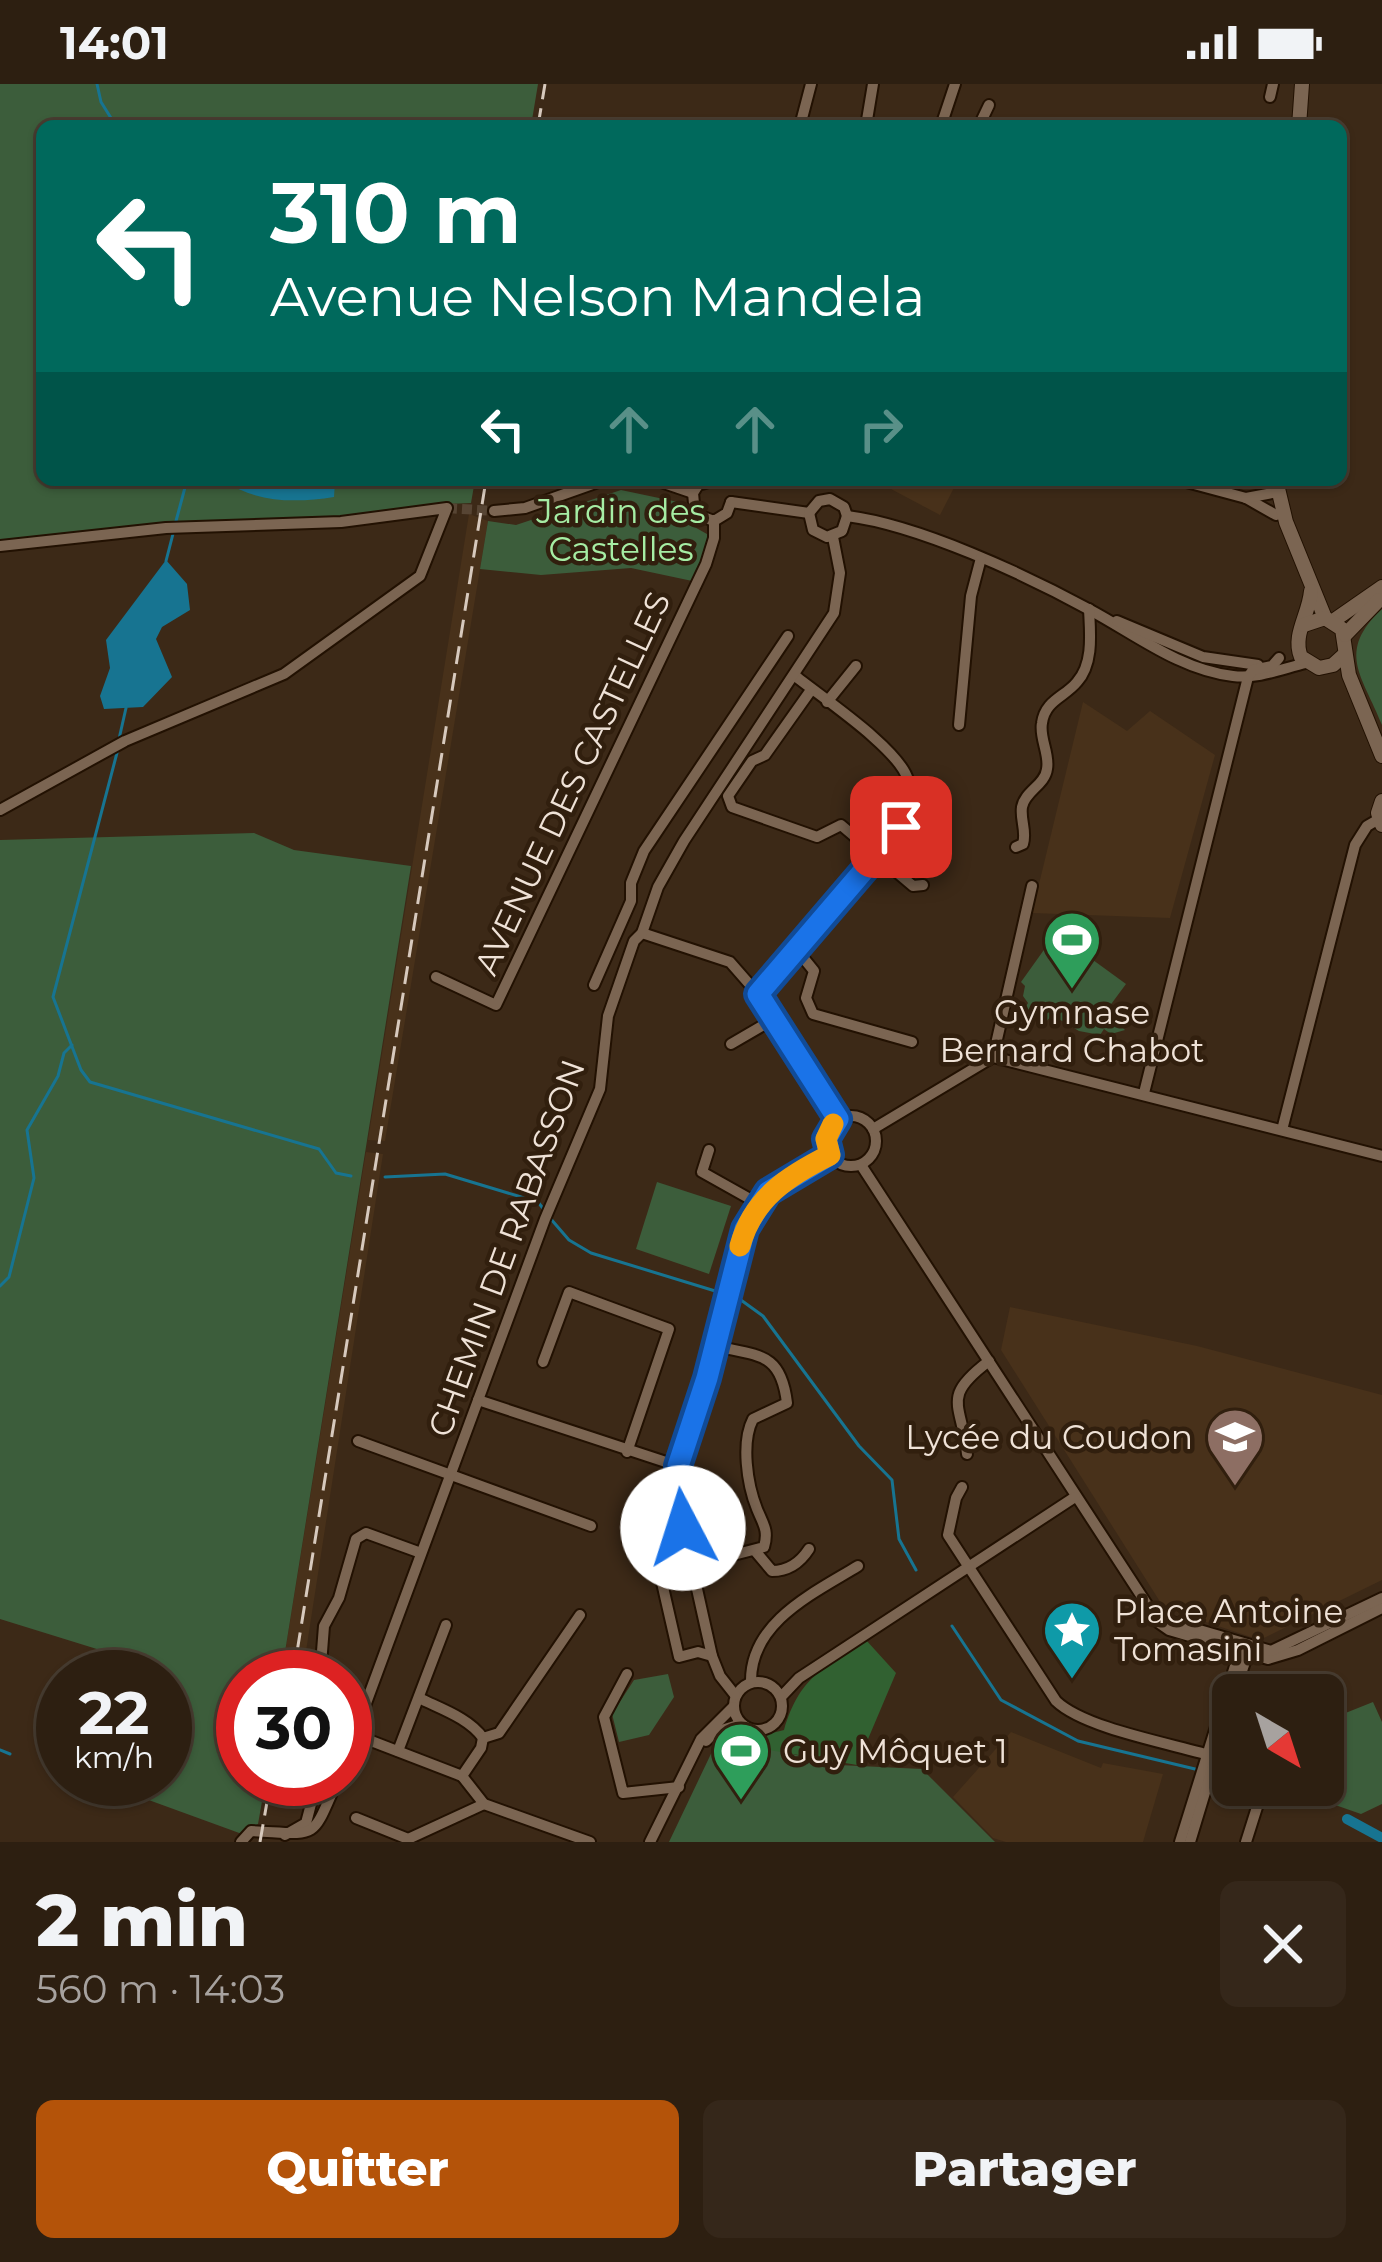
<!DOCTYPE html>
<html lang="fr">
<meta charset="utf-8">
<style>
:root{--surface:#2d1f11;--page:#35271a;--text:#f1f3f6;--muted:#a7a29f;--line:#483d31;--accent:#b45309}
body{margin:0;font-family:Montserrat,sans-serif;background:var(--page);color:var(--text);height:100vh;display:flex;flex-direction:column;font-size:45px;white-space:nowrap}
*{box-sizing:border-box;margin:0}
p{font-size:39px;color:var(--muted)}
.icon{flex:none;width:66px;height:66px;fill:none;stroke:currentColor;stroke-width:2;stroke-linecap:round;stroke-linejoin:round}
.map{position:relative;height:1758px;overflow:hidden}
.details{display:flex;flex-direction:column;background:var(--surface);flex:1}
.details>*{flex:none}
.guide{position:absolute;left:36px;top:36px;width:1311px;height:366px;border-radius:18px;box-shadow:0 3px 9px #0004,0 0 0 3px var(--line);background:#00695c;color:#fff;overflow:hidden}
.needle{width:78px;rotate:141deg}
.tools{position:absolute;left:1212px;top:1590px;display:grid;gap:24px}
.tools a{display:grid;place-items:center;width:132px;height:132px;border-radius:18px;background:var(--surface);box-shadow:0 3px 9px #0004,0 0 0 3px var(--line);font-size:60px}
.speed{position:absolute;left:36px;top:1566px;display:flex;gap:24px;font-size:60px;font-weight:700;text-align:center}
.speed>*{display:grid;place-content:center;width:156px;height:156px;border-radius:50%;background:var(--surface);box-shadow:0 3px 9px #0004,0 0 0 3px var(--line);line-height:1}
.speed small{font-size:30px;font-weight:400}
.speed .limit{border:18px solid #d22;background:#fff;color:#111}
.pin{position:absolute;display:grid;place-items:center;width:102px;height:102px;color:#fff;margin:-51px;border-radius:24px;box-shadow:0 6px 18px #0006}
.me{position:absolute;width:132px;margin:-66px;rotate:355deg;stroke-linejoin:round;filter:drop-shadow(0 0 9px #0008)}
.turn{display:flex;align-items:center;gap:42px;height:252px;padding:0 36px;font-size:54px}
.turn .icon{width:156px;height:156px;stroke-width:2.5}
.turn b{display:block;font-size:84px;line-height:102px}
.lanes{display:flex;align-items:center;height:114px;padding:0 36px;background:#0003;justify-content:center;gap:60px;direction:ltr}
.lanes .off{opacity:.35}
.round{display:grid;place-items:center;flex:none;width:126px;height:126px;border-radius:18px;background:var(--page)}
.overview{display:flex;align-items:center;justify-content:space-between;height:204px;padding:0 36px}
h1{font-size:72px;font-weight:800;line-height:90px}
.action{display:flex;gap:24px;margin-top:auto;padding:24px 36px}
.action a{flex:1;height:138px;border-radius:18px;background:var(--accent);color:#fff;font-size:48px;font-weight:800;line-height:138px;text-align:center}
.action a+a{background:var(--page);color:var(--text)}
.status{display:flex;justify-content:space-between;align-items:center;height:84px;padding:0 60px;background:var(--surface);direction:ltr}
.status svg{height:33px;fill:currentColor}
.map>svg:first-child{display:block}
</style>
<div class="status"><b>14:01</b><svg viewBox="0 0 49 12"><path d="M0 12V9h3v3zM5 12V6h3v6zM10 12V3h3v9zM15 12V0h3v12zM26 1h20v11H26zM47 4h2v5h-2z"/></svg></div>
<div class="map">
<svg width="1382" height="1758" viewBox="0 0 1382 1758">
<rect width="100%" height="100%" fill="#3c2917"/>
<g fill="#48311a">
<polygon points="874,396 958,396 940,431"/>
<polygon points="469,430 488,437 385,1057 368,1056"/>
<polygon points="1083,618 1127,647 1150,627 1215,671 1170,834 1032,829"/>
<polygon points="366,1068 383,1070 302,1593 281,1593"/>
<polygon points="1010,1223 1197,1262 1382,1311 1382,1496 1260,1556 1164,1524 1001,1266"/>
<polygon points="1011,1648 1101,1684 1103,1679 1163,1690 1143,1758 1006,1758 993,1754 953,1713"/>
</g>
<g fill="#3c5d3b">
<polygon points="0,0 538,0 531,42 42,42 42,396 475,396 471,419 424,421 346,434 168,438 0,457"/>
<polygon points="621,406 678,418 691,441 714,454 697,498 631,484 541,491 480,485 488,437 516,441"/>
<path d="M1382 525V641C1362 591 1336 568 1382 525Z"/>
<polygon points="254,749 294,766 411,782 281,1593 243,1593 243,1695 266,1695 258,1740 242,1750 91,1695 165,1695 165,1593 136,1593 142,1579 0,1535 0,756"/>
<polygon points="1071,860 1126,900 1106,927 1125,946 1111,950 1104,945 1100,951 1079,947 1052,931 1045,939 1025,924 1028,919 1023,912 1025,902 1021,898 1046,863 1061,874"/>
<polygon points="657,1098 731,1122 709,1190 636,1165"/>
<polygon points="668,1590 674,1613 649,1651 619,1658 612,1630 634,1596"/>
<polygon points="1373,1618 1382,1638 1382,1720 1361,1730 1318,1715 1322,1703 1314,1701 1323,1701 1323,1638"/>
<polygon points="719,1653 839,1681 922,1685 995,1758 669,1758"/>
</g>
<path fill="#316131" d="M866 1556 896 1589 857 1681 757 1664 719 1653 764 1651 784 1646C800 1592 822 1586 866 1556Z"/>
<g fill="#177491">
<path d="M223 396H335L334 413C295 419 256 419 223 396Z"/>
<polygon points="166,476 187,500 190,526 162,543 156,555 172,593 143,623 104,625 100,612 110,584 106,556"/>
</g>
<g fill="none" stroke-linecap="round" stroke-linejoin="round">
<g stroke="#177491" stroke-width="3">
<polyline points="97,0 101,18 116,42"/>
<polyline points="335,399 362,400"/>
<polyline points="377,400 451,402"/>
<polyline points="176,437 187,396"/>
<polyline points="166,477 174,446"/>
<polyline points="119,655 126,624"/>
<polyline points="118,665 53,913 81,986 90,998 319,1065 336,1089 351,1092"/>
<polyline points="385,1093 445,1090 538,1118 545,1127"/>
<polyline points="550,1134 569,1156 591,1169 725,1210"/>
<polyline points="0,1202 9,1193 34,1094 27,1046 58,992 64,969 72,961"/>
<polyline points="734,1211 763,1232 859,1362 892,1396 899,1455 916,1486"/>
<polyline points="952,1542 1001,1616 1078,1657 1195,1685"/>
<polyline points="0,1666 10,1670"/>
</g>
<polyline stroke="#177491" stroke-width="10" points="1347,1735 1382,1754"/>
<polyline stroke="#574534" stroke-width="10" stroke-dasharray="10 5" stroke-linecap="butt" points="447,424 494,427"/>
<defs>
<g id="minor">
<polyline points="1270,13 1273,0"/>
<polyline points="1153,41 1153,42"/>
<polyline points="800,42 811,0"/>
<polyline points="866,42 873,0"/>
<polyline points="941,42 955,0"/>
<polyline points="979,42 989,21"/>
<polyline points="655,396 693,409"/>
<polyline points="1179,396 1246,414 1276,431 1283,429"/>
<polyline points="712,397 698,401 693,409 695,430 714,437 727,429 731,418"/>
<polyline points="1246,414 1278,408"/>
<polyline points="731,418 809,429"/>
<polyline points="494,427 525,424 604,396"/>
<polyline points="809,429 813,446 827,453 842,447 847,432"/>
<polyline points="809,429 819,417 830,415 844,423 847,432"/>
<path d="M847 432C919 441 1026 491 1090 526 1135 550 1180 586 1233 592 1258 595 1281 585 1306 579"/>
<polyline points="0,462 166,444 341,438 447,424 420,492 284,590 125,657 0,726"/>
<polyline points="1117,537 1203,573 1258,581"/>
<polyline points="811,606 765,671 752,677 728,712 732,723 817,753 841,741 913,802 923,801"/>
<polyline points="827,618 856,582"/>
<polyline points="959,641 971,512 981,474"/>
<path d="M1016 763 1023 760C1027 747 1020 736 1022 723 1025 707 1045 701 1047 685 1050 670 1039 654 1042 639 1045 616 1065 613 1077 598 1094 579 1090 548 1089 525"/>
<polyline points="642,849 730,878 758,910 838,1035"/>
<polyline points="797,866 814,887 806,914 813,930 912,958"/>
<polyline points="436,893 496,921 706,480 714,454 714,437"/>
<polyline points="594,901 631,817 631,799 644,767 788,552"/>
<path d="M758 910 900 743C906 727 913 713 908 696 900 665 821 613 794 591"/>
<polyline points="731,960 774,935"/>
<polyline points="993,973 1032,802"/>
<polyline points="1144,1009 1248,593 1253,586 1272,582 1279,574"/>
<circle cx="851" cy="1057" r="25"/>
<polyline points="873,1045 993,973 1382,1072"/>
<polyline points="1282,1046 1355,761 1367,742 1379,735"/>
<polyline points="709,1066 702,1088 759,1120"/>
<polyline points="861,1081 1159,1539 1169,1546 1268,1575 1298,1566 1382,1524"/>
<polyline points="543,1278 569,1208 669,1245 627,1368"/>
<polyline points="478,1316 678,1382"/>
<polyline points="358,1357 591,1442"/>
<path d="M967 1370C962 1319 940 1314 989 1277"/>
<path d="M962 1403 956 1414 948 1451 1056 1617C1085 1645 1174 1660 1216 1673"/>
<path d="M756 1468 772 1487C788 1487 800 1479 809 1465"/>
<polyline points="1157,1529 1165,1536 1271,1567 1382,1514"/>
<path d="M712 1572 698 1568 679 1573 660 1490 764 1463C769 1446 763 1440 757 1425 747 1400 741 1358 753 1335L787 1319C781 1268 759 1272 715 1262"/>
<polyline points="627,1590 604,1633 623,1709 679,1703"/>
<polyline points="320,1593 324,1542 339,1514 356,1455 366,1449 421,1469"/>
<circle cx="758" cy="1622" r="24"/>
<path d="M751 1598C750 1538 814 1509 858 1482"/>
<polyline points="735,1611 720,1592 712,1572 680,1429 678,1382 707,1294 745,1145 768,1108 830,1071"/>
<polyline points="1234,1611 1249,1566"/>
<polyline points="781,1613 799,1594 1075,1413"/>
<path d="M419 1614C441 1625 469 1634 483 1654"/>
<polyline points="353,1650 462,1692 484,1720 590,1758"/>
<polyline points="483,1654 499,1649 580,1531"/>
<polyline points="706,1657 715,1648 741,1640"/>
<polyline points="398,1667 446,1541"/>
<polyline points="345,1676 545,1135 600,1005 608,932 634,857 642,849 658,803 684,757 834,529 840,489 833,453"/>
<polyline points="462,1692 481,1664 483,1654"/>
<polyline points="356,1734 408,1755 484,1720"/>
<polyline points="285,1751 306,1739 311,1720 323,1695"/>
<path d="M241 1758 251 1747C321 1750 310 1758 338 1695"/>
<polyline points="650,1758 701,1655 733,1623"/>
<polyline points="1180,1758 1240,1566"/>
<polyline points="1190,1758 1233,1616"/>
<polyline points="1246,1758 1258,1720"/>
</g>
<g id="tertiary">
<polyline points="1299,42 1302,0"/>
<polyline points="1276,396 1286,438 1325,534"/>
<path d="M1311 507C1309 531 1292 551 1301 573L1319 584 1333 581 1344 571"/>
<polyline points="1333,537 1382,503"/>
<polyline points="1304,541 1325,534 1342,545 1349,591 1382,672"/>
<polyline points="1345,551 1379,516"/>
<polyline points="1382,717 1378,729 1382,741"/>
</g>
</defs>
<use href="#minor" stroke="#221102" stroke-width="14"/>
<use href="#tertiary" stroke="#221102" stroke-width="16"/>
<use href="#minor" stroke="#7b6552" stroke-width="10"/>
<use href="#tertiary" stroke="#7b6552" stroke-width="14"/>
<g stroke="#d7c9bd" stroke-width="3" stroke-dasharray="18 9" stroke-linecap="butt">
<polyline points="538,42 545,0"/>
<polyline points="293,1593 486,396"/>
<polyline points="260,1758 271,1695"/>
</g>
</g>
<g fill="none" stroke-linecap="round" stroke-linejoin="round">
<defs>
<polyline id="route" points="683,1444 678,1382 707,1294 745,1145 768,1108 830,1071 826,1055 838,1035 758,910 901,743"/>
</defs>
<use href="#route" stroke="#114b97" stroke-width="30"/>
<use href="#route" stroke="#1a73e8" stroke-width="21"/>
<path stroke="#f59e0b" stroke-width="21" d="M740 1162C753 1114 788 1092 830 1071L826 1055 833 1040"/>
</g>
<defs>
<symbol id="stadium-pin" viewBox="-11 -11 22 30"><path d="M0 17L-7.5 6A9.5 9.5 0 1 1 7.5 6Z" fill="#2e9e5b" stroke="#311f0e"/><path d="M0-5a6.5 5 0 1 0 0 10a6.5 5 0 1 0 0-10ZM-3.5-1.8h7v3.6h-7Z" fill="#fff"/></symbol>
<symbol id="school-pin" viewBox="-11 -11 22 30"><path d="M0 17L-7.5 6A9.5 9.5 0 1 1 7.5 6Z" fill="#8d6e63" stroke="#311f0e"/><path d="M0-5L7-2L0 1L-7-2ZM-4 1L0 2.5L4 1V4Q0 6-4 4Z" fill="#fff"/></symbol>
<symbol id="sight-pin" viewBox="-11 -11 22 30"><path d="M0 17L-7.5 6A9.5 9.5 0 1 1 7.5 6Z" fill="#0f9aa8" stroke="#311f0e"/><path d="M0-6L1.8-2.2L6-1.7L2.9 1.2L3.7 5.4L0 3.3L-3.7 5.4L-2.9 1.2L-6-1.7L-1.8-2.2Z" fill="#fff"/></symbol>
</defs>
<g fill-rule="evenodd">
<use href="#stadium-pin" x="1039" y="823" width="66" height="90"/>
<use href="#school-pin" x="1202" y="1320" width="66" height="90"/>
<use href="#sight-pin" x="1039" y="1513" width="66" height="90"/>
<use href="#stadium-pin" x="708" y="1634" width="66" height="90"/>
</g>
<g text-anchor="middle" stroke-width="9" stroke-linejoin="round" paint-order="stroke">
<g font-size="33" fill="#a6eda4" stroke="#311f0e">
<text x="621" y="439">Jardin des<tspan x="621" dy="38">Castelles</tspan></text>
</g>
<g font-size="33" fill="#efe2d7" stroke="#311f0e">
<text transform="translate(572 699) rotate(-65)" y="12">AVENUE DES CASTELLES</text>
<text transform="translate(506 1164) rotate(-70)" y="12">CHEMIN DE RABASSON</text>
</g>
<g font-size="33" fill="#efe2d7" stroke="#311f0e" text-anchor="start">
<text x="1072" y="940" text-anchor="middle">Gymnase<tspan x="1072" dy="38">Bernard Chabot</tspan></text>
<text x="1193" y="1365" text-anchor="end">Lycée du Coudon</text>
<text x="1114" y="1539">Place Antoine<tspan x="1114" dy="38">Tomasini</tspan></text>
<text x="783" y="1679">Guy Môquet 1</text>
</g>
</g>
</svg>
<div class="tools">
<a><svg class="needle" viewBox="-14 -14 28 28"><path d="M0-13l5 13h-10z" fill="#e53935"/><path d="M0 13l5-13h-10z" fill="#a7a29f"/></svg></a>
</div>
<div class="speed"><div>22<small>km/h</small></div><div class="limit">30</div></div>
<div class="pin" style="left:901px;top:743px;background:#d93025"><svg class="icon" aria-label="arrive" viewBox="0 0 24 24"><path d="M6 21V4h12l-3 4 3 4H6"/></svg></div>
<svg class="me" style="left:683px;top:1444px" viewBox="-20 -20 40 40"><circle r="19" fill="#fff"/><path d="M0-13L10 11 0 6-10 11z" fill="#1a73e8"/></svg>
<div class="guide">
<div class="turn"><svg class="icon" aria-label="left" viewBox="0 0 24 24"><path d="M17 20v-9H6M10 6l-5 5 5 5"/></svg><div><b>310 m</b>Avenue Nelson Mandela</div></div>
<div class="lanes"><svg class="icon" aria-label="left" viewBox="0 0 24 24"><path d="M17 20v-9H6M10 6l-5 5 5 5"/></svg><svg class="icon off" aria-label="ahead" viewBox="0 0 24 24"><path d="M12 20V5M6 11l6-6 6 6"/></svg><svg class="icon off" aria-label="ahead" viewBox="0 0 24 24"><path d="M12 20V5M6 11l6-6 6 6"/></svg><svg class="icon off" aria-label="right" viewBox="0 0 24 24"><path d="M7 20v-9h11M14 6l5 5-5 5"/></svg></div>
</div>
</div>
<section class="details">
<div class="overview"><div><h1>2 min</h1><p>560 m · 14:03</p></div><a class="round"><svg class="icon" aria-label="close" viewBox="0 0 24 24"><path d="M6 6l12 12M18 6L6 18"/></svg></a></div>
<div class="action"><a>Quitter</a><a>Partager</a></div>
</section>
